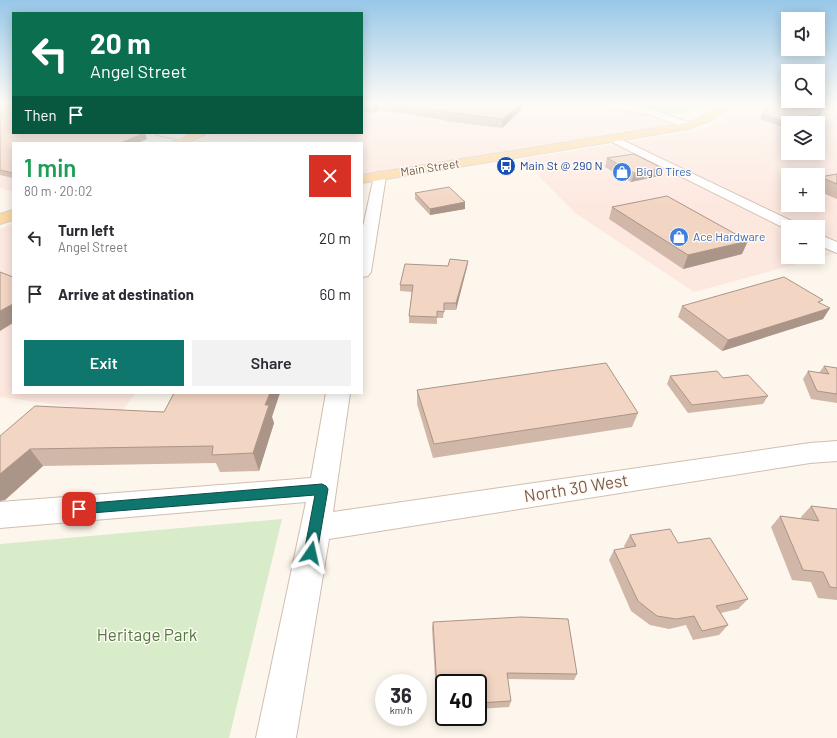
<!DOCTYPE html>
<meta charset="utf-8">
<style>
:root{--surface:#fff;--page:#f2f2f3;--text:#2b2b33;--muted:#7c7c81;--accent:#0f766e}
body{margin:0;font-family:Barlow,sans-serif;background:var(--page);color:var(--text);height:100vh;display:flex;flex-direction:column;font-size:15px;white-space:nowrap}
*{box-sizing:border-box;margin:0}
p{font-size:13px;color:var(--muted)}
.icon{flex:none;width:22px;height:22px;fill:none;stroke:currentColor;stroke-width:2;stroke-linecap:round;stroke-linejoin:round}
.map{position:relative;flex:1;overflow:hidden}
.side{position:absolute;left:12px;top:142px;width:351px;height:252px;display:flex;flex-direction:column;background:var(--surface);border-radius:0px;box-shadow:0 2px 10px #0003}
.side>*{flex:none}
.top-card{position:absolute;left:12px;top:12px;width:351px;height:122px;border-radius:0px;box-shadow:0 2px 10px #0003;background:#0b6e4f;color:#fff;overflow:hidden}
.tools{position:absolute;left:781px;top:12px;display:grid;gap:8px}
.tools a{display:grid;place-items:center;width:44px;height:44px;border-radius:0px;background:var(--surface);box-shadow:0 2px 10px #0003;font-size:20px}
.speed{position:absolute;left:375px;top:674px;display:flex;gap:8px;font-size:20px;font-weight:700;text-align:center}
.speed>*{display:grid;place-content:center;width:52px;height:52px;border-radius:50%;background:var(--surface);box-shadow:0 2px 10px #0003;line-height:1}
.speed small{font-size:10px;font-weight:400}
.speed .limit{border:2px solid #111;border-radius:6px;background:#fff;color:#111}
.pin{position:absolute;display:grid;place-items:center;width:34px;height:34px;color:#fff;margin:-17px;border-radius:8px;box-shadow:0 2px 6px #0006}
.me{position:absolute;width:44px;margin:-22px;rotate:11deg;stroke-linejoin:round;filter:drop-shadow(0 0 3px #0008)}
.turn{display:flex;align-items:center;gap:14px;height:84px;padding:0 12px;font-size:18px}
.turn .icon{width:52px;height:52px;stroke-width:2.5}
.turn b{display:block;font-size:28px;line-height:34px}
.then{display:flex;align-items:center;height:38px;padding:0 12px;background:#0003;gap:8px;font-size:15px}
.round{display:grid;place-items:center;flex:none;width:42px;height:42px;border-radius:0px;background:var(--page)}
.summary{display:flex;align-items:center;justify-content:space-between;height:68px;padding:0 12px}
h1{font-size:24px;font-weight:600;line-height:30px;color:#1e9e55}
.primary-button{display:flex;gap:8px;margin-top:auto;padding:8px 12px}
.primary-button a{flex:1;height:46px;border-radius:0px;background:var(--accent);color:#fff;font-size:16px;font-weight:600;line-height:46px;text-align:center}
.primary-button a+a{background:var(--page);color:var(--text)}
ul{padding:0;list-style:none}
li{display:flex;align-items:center;gap:12px;height:56px;padding:0 12px}
li div{flex:1}
li b{display:block;font-size:15px}
li em{font-style:normal}
.map>svg:first-child{display:block}
</style>
<div class="map">
<svg width="837" height="738" viewBox="0 0 837 738">
<rect width="100%" height="100%" fill="#fdf6ec"/>
<g fill="#fde8e0" fill-rule="evenodd">
<polygon points="362,103 574,103 621,109 655,117 670,125 362,175 362,143 193,143 216,133 362,133"/>
<path d="M746 103H837V253L694 292 575 213 522 159 695 131 720 123ZM788 123H818V153H788ZM788 175H818V205H788ZM788 227H818V257H788Z"/>
<polygon points="0,138 13,144 13,192 0,188"/>
<polygon points="13,223 13,393 136,393 120,413 0,397 0,229"/>
</g>
<g fill="#d8ecc9">
<polygon points="614,103 699,103 685,113 667,114"/>
<polygon points="282,519 229,738 0,738 0,544"/>
</g>
<g fill="none" stroke-linecap="round" stroke-linejoin="round">
<defs>
<g id="minor">
<path d="M591 103C624 98 662 112 693 124L694 126 689 129 650 115 596 106Z"/>
<polygon points="156,133 180,133 193,136 195,138 189,141 157,135"/>
<polygon points="614,136 798,224 801,227 788,227 788,230 610,141 608,139"/>
<polygon points="380,172 385,173 386,176 371,272 368,276 362,277 362,231 374,176 375,173"/>
<polygon points="818,234 837,242 837,253 818,245"/>
<polygon points="326,393 350,393 333,512 810,443 837,441 837,461 810,463 329,539 296,738 256,738 306,502 0,528 0,502 311,478"/>
</g>
<g id="major">
<polygon points="722,103 733,103 712,120 689,129 362,183 362,175 687,123 704,116"/>
<polygon points="192,133 206,133 205,135 187,143 172,143 174,141"/>
<polygon points="13,210 13,220 0,224 0,214"/>
</g>
</defs>
<use href="#minor" stroke="#d1beb0" stroke-width="2"/>
<use href="#major" stroke="#dad1cd" stroke-width="2"/>
<use href="#minor" fill="#fff" fill-rule="evenodd"/>
<use href="#major" fill="#fbd9a5" fill-rule="evenodd"/>
</g>
<g fill="#d1b7a8">
<polygon points="0,103 147,139 137,143 13,143 13,178 0,175"/>
<polygon points="362,103 522,103 521,110 502,128 445,121 445,120 379,110 374,113 362,111"/>
<polygon points="762,114 816,120 797,123 788,123 780,126 760,119"/>
<polygon points="607,158 662,168 659,176 631,182 605,167"/>
<polygon points="837,174 837,199 818,191 818,181 820,177"/>
<polygon points="415,193 465,202 465,209 430,215 415,199"/>
<polygon points="612,207 742,254 683,269 609,219"/>
<polygon points="468,261 467,267 456,310 444,310 443,318 437,318 437,324 409,323 409,316 412,292 400,291 400,285 448,266"/>
<polygon points="682,306 830,308 823,319 722,351 678,317"/>
<polygon points="824,366 837,368 837,403 811,399 803,379 808,371 819,373"/>
<polygon points="670,376 768,396 763,404 688,413 667,384"/>
<polygon points="417,390 638,413 632,427 433,458 417,404"/>
<polygon points="164,412 272,417 274,423 259,471 220,472 216,463 43,466 5,500 0,436"/>
<polygon points="811,506 837,509 837,600 818,598 811,582 792,580 771,527 780,516 802,519 801,517"/>
<polygon points="630,535 678,543 748,599 738,609 721,613 728,625 719,635 693,640 686,625 669,629 650,625 631,611 609,560 614,550 625,548 624,546"/>
<polygon points="433,622 577,674 574,680 507,679 511,701 509,707 478,709 478,683 444,683 444,710 437,711 432,628"/>
</g>
<g fill="#aa9588">
<polygon points="377,103 378,103 379,110 374,113 374,104"/>
<polygon points="521,103 522,103 521,110 502,128 503,119"/>
<polygon points="827,103 828,103 816,120 797,123 788,123 788,125 780,126 782,121"/>
<polygon points="145,133 147,139 137,143 120,143"/>
<polygon points="662,168 659,176 631,182 634,173"/>
<polygon points="465,202 465,209 430,215 430,209"/>
<polygon points="748,241 742,254 683,269 688,255"/>
<polygon points="468,261 467,267 456,310 456,303"/>
<polygon points="13,304 13,323 0,331 0,311"/>
<polygon points="830,308 823,319 722,351 728,340"/>
<polygon points="270,393 280,393 272,417 274,423 259,471 253,453 265,405"/>
<polygon points="30,449 43,466 5,500 0,501 0,474"/>
</g>
<g fill="#f3d5c3" stroke="#aa9588">
<polygon points="0,103 11,105 11,103 13,103 13,133 145,133 120,143 13,143 13,173 0,170"/>
<polygon points="362,103 377,103 374,104"/>
<polygon points="384,103 521,103 503,119 445,112 447,111"/>
<polygon points="773,103 827,103 819,114 782,121 762,114"/>
<polygon points="634,154 662,168 634,173 607,158"/>
<polygon points="837,174 837,184 820,177"/>
<polygon points="449,187 465,202 430,209 415,193"/>
<polygon points="667,196 748,241 688,255 612,207"/>
<polygon points="450,259 468,261 456,303 444,303 444,312 437,311 437,317 409,316 413,285 400,285 405,264 448,266"/>
<polygon points="0,272 13,277 13,304 0,311"/>
<polygon points="784,277 823,300 818,302 830,308 728,340 682,306"/>
<polygon points="606,363 638,413 434,444 417,390"/>
<polygon points="824,366 837,368 837,394 817,391 808,371 829,374"/>
<polygon points="717,371 723,378 748,375 768,396 692,405 670,376"/>
<polygon points="174,393 270,393 265,405 269,405 253,453 212,455 213,446 30,449 0,474 0,436 35,406 164,412"/>
<polygon points="811,506 837,509 837,588 830,587 823,572 803,570 780,516 819,521"/>
<polygon points="670,529 678,543 710,538 748,599 716,606 728,625 702,631 694,616 676,619 657,616 638,601 614,550 636,546 630,535"/>
<polygon points="521,617 568,619 577,674 507,673 511,701 478,703 478,683 444,683 444,705 438,705 433,622"/>
</g>
<linearGradient id="sky" x2="0" y2="1"><stop stop-color="#97c7e8"/><stop offset="0.5" stop-color="#fefbf6"/><stop offset="1" stop-color="#fefbf6" stop-opacity="0"/></linearGradient>
<rect width="837" height="206" fill="url(#sky)"/>
<polygon fill="#0f766e" stroke="#0a4d48" points="322,484 326,486 328,489 317,553 315,557 311,559 306,557 304,553 315,495 79,514 74,513 73,509 74,505 79,504"/>
<defs>
<symbol id="bus-disc" viewBox="-11 -11 22 22"><circle r="9.5" fill="#1a4fb4" stroke="#fffaf3"/><path d="M-5-6H5V4H4V6H2V4H-2V6H-4V4H-5ZM-3.5-4V0h7V-4ZM-3.5 1.2v1.5H-2V1.2ZM2 1.2v1.5H3.5V1.2Z" fill="#fff"/></symbol>
<symbol id="shop-disc" viewBox="-11 -11 22 22"><circle r="9.5" fill="#3f7fe0" stroke="#fffaf3"/><path d="M-5-2.5h2.3a2.7 3.5 0 0 1 5.4 0H5L5.5 6h-11ZM-1.5-2.5h3a1.5 2.3 0 0 0-3 0Z" fill="#fff"/></symbol>
</defs>
<g fill-rule="evenodd">
<use href="#bus-disc" x="495" y="155" width="22" height="22"/>
<use href="#shop-disc" x="611" y="161" width="22" height="22"/>
<use href="#shop-disc" x="668" y="226" width="22" height="22"/>
</g>
<g text-anchor="middle" stroke-width="3" stroke-linejoin="round" paint-order="stroke">
<g font-size="12" fill="#164399" stroke="#fffaf3" text-anchor="start">
<text x="520" y="170">Main St @ 290 N</text>
</g>
<g font-size="12" fill="#7a5c4d" stroke="#fffaf3">
<text transform="translate(430 168) rotate(-9)" y="4">Main Street</text>
</g>
<g font-size="12" fill="#366cbe" stroke="#fffaf3" text-anchor="start">
<text x="636" y="176">Big O Tires</text>
<text x="693" y="241">Ace Hardware</text>
</g>
<g font-size="17" fill="#7a5c4d" stroke="#fffaf3">
<text transform="translate(576 488) rotate(-9)" y="6">North 30 West</text>
</g>
<g font-size="17" fill="#537a41" stroke="#fffaf3">
<text x="147" y="641">Heritage Park</text>
</g>
</g>
</svg>
<div class="tools">
<a><svg class="icon" aria-label="sound" viewBox="0 0 24 24"><path d="M4 9h4l5-4v14l-5-4H4zM17 9q2 3 0 6"/></svg></a>
<a><svg class="icon" aria-label="search" viewBox="0 0 24 24"><circle cx="10" cy="10" r="6"/><path d="M15 15l6 6"/></svg></a>
<a><svg class="icon" aria-label="layers" viewBox="0 0 24 24"><path d="M12 4l9 5-9 5-9-5zM3 14l9 5 9-5"/></svg></a>
<a>+</a>
<a>−</a>
</div>
<div class="speed"><div>36<small>km/h</small></div><div class="limit">40</div></div>
<div class="pin" style="left:79px;top:509px;background:#d93025"><svg class="icon" aria-label="arrive" viewBox="0 0 24 24"><path d="M6 21V4h12l-3 4 3 4H6"/></svg></div>
<svg class="me" style="left:311px;top:553px" viewBox="-20 -20 40 40"><path d="M0-17L14 15 0 8-14 15z" fill="#0f766e" stroke="#fff" stroke-width="4"/></svg>
<div class="top-card">
<div class="turn"><svg class="icon" aria-label="left" viewBox="0 0 24 24"><path d="M17 20v-9H6M10 6l-5 5 5 5"/></svg><div><b>20 m</b>Angel Street</div></div>
<div class="then">Then<svg class="icon" aria-label="arrive" viewBox="0 0 24 24"><path d="M6 21V4h12l-3 4 3 4H6"/></svg></div>
</div>
<section class="side">
<div class="summary"><div><h1>1 min</h1><p>80 m · 20:02</p></div><a class="round" style="background:#d93025;color:#fff"><svg class="icon" aria-label="close" viewBox="0 0 24 24"><path d="M6 6l12 12M18 6L6 18"/></svg></a></div>
<ul>
<li><svg class="icon" aria-label="left" viewBox="0 0 24 24"><path d="M17 20v-9H6M10 6l-5 5 5 5"/></svg><div><b>Turn left</b><p>Angel Street</p></div><em>20 m</em></li>
<li><svg class="icon" aria-label="arrive" viewBox="0 0 24 24"><path d="M6 21V4h12l-3 4 3 4H6"/></svg><div><b>Arrive at destination</b></div><em>60 m</em></li>
</ul>
<div class="primary-button"><a>Exit</a><a>Share</a></div>
</section>
</div>
